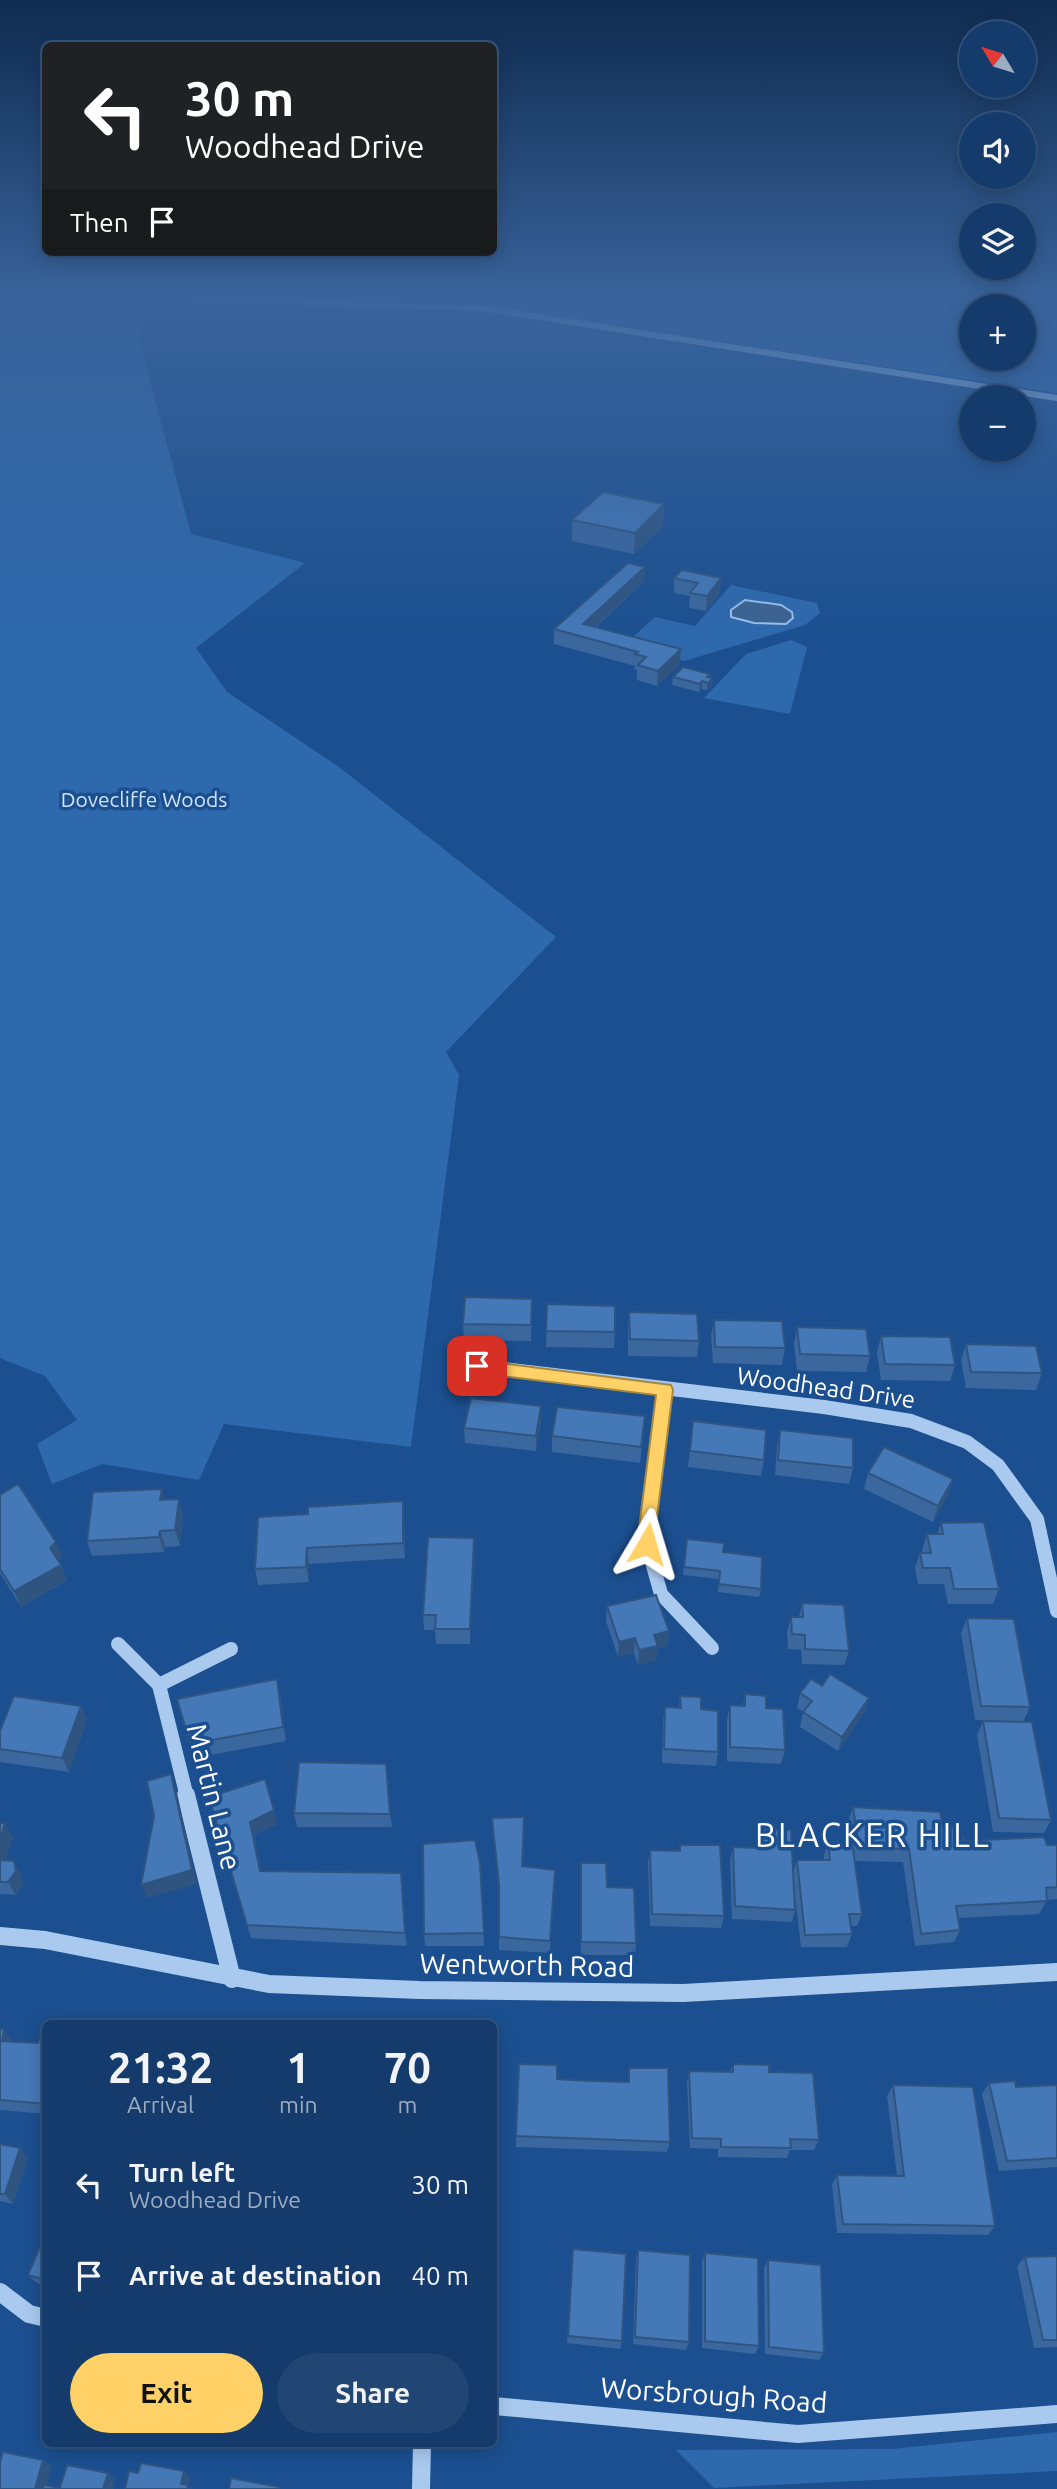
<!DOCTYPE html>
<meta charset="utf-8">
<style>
:root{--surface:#143b6b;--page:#214673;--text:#f1f3f6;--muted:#9dadc1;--line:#33557e;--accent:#ffd166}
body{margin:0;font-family:Ubuntu,sans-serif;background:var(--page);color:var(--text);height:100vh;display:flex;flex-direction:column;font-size:26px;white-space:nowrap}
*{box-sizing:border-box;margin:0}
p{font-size:23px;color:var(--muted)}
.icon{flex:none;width:38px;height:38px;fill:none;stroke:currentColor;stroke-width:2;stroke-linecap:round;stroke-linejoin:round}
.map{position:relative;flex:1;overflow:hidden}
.drawer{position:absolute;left:42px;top:2020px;width:455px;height:427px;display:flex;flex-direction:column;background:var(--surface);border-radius:10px;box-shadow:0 4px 18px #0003,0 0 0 2px var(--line)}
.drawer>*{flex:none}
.guide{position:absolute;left:42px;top:42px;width:455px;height:214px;border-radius:10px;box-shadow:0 4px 18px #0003,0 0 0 2px var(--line);background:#202124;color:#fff;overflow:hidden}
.needle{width:46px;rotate:308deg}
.fabs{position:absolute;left:959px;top:21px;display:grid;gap:14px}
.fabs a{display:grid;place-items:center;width:77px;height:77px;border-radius:50%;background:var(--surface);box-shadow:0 4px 18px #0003,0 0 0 2px var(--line);font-size:35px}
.pin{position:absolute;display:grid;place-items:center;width:60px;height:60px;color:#fff;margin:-30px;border-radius:14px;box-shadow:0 4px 10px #0006}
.me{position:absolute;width:77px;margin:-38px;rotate:7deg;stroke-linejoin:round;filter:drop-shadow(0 0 5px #0008)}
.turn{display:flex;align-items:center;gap:24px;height:147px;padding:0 28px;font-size:32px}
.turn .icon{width:91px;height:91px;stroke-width:2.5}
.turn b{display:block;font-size:49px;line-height:60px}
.then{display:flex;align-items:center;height:66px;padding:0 28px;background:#0003;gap:14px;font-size:26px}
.eta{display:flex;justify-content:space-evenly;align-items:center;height:119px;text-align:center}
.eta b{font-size:42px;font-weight:700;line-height:49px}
.primary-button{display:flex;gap:14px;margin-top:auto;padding:14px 28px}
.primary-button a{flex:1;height:80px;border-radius:42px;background:var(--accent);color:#111;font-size:28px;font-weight:700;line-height:80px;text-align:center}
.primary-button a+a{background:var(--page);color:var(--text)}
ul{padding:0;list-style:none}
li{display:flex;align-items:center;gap:21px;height:91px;padding:0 28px}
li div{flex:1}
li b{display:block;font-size:26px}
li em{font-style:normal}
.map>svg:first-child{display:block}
</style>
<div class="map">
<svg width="1057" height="2489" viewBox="0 0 1057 2489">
<rect width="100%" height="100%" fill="#1b4f8f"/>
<g fill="#2e69ad" fill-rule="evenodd">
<polygon points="0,296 155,296 138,336 191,534 305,563 196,648 227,692 339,767 556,937 446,1052 459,1075 411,1447 224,1424 199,1480 102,1464 52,1484 37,1444 77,1420 45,1376 0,1358"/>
<path d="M307 296H1057V393L444 300ZM971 306H1024V359H971Z"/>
<polygon points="731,585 817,603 820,613 805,625 684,661 624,645 655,617 695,626"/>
<polygon points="791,640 807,647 790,714 704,698 746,654"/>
<polygon points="1057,2432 1057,2471 714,2488 676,2450 892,2449"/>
</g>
<polygon fill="#3c6290" stroke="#9cc4f0" stroke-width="2" points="745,600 781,605 792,612 793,618 786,624 754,623 731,617 731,610"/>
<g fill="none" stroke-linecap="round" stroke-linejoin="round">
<polyline stroke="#a9c9ee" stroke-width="6" points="121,296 481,308 1057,398"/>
<g stroke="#a9c9ee" stroke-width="14">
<polyline points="477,1366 824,1407 911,1421 967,1442 998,1465 1037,1519 1057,1611"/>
<polyline points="665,1390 647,1544 661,1594 712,1648"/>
<polyline points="118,1644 159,1685 187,1797"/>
<polyline points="159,1685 231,1649"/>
</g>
<g stroke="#a9c9ee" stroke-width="18">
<polyline points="186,1795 232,1979"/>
<polyline points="0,1936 45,1940 269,1984 419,1990 683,1993 1057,1972"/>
<polyline points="0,2292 29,2314 46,2318"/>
<polyline points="494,2406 798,2434 1057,2414"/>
<polyline points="421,2489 422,2443"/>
</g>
</g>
<g fill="#3a679d">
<polygon points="664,504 663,525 634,554 572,541 572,520"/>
<polygon points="645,567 644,581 596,627 680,664 657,686 637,680 637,670 634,669 635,666 554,644 554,629"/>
<polygon points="682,570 720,593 706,611 689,608 690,596 674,593 674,578"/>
<polygon points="710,674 712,686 707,690 702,689 699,692 672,685 673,677"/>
<polygon points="547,1304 615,1332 614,1348 546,1347"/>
<polygon points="629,1312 699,1341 697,1357 628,1356 628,1329"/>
<polygon points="532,1315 531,1341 464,1340 463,1324"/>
<polygon points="714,1320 785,1348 782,1365 713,1363 711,1336"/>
<polygon points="797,1327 870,1356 866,1372 797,1371 794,1343"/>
<polygon points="881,1336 955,1365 950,1381 881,1380 877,1353"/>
<polygon points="966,1344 1042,1373 1036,1390 966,1388 961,1360"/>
<polygon points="645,1416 640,1463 552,1452 552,1436"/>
<polygon points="693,1421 764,1460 761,1476 688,1467"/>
<polygon points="541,1422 536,1451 465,1443 464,1428"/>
<polygon points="780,1430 853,1468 849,1484 775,1475 777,1446"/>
<polygon points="868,1473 953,1479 948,1495 933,1522 864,1489"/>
<polygon points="0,1495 56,1542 62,1557 58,1561 67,1580 21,1607 0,1573"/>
<polygon points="165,1500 183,1515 180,1546 165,1547 164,1552 92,1556 87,1541"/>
<polygon points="308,1514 404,1517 405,1558 309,1564 309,1582 258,1585 255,1569"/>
<polygon points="941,1523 999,1589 993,1604 948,1604 944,1584 918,1584 915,1568 920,1553 923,1553 922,1550 927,1534 937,1534"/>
<polygon points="474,1538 474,1553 470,1644 436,1644 435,1630 424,1630 423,1615"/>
<polygon points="687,1539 723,1552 761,1589 759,1597 718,1592 719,1579 683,1575"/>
<polygon points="802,1603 849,1651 844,1665 802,1664 801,1650 788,1649 787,1632 791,1617 799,1617"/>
<polygon points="607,1606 669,1631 667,1646 658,1648 656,1660 638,1665 634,1653 618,1657 606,1621"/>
<polygon points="967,1618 1030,1707 1023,1722 975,1720 961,1633"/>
<polygon points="822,1686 869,1698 864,1712 838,1751 800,1727 803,1712 797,1708 800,1693"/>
<polygon points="280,1694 286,1741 194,1758 190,1744"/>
<polygon points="745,1694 766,1708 785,1750 781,1764 727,1761 727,1720 730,1705 743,1706"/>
<polygon points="680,1696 701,1709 718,1752 716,1766 662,1763 663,1721 665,1707 679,1708"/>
<polygon points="81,1706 87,1720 69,1772 0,1762 0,1731"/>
<polygon points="983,1721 1051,1820 1044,1833 993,1832 977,1735"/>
<polygon points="386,1764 392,1827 297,1827 294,1813"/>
<polygon points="209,1797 277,1824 254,1835 261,1871 401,1873 407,1946 251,1938"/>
<polygon points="853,1807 943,1827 964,1841 1047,1845 1057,1848 1057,1899 1047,1900 1039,1914 958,1918 960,1930 954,1942 915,1946 903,1862 855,1861 862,1914 857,1926 851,1926 852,1934 847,1947 801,1947 794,1888 795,1910 792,1922 732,1919 730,1860 733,1847 756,1848 755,1842 759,1828 793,1871 797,1860 824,1860 824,1855 828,1842 852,1842 848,1821"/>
<polygon points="492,1818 524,1830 523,1867 554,1883 550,1953 499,1950 499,1894"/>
<polygon points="0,1823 13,1837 5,1860 21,1874 23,1884 16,1895 0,1894"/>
<polygon points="680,1845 724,1916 721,1928 650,1926 648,1863 650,1850 679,1851"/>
<polygon points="480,1863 484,1946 425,1946 424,1934"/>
<polygon points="581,1863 607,1887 636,1943 635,1955 581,1955"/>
<polygon points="46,2028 46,2114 0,2110 0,2029 12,2041 38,2043"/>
<polygon points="733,2064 769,2072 819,2140 814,2150 790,2150 787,2158 718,2157 718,2149 690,2148 687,2082 689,2071 730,2072"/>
<polygon points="629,2068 670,2142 667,2152 516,2147 516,2136 557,2079 628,2082"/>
<polygon points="989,2083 1016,2087 1057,2085 1057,2167 999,2171 982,2094"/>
<polygon points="893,2085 995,2226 988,2235 837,2233 832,2185 837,2175 897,2176 887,2096"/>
<polygon points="0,2144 20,2148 28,2158 13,2204 0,2201"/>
<polygon points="46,2233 46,2286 37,2283 28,2275"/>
<polygon points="573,2249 622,2341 620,2349 567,2343"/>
<polygon points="638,2250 689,2342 686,2350 633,2344 636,2258"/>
<polygon points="705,2253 759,2346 755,2354 702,2348 702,2262"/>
<polygon points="1057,2256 1057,2347 1034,2348 1017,2266 1025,2257"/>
<polygon points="768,2260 824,2353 819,2360 765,2354 764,2268"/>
</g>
<g fill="#305480">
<polygon points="664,504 663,525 634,554 635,533"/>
<polygon points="645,567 644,581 584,637 583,624"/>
<polygon points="721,578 720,593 706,611 707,596"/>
<polygon points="681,649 680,664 657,686 658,671"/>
<polygon points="710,674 709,681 712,678 712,686 707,690 707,677"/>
<polygon points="702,681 702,689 699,692 700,684"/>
<polygon points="541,1406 541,1422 536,1451 536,1436"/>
<polygon points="953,1479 948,1495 933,1522 938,1506"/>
<polygon points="162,1489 166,1504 160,1500"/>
<polygon points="179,1499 183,1515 180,1546 175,1530"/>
<polygon points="403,1501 404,1517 405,1558 403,1543"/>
<polygon points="160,1531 165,1547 164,1552 159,1537"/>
<polygon points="474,1538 474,1553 470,1644 470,1629"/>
<polygon points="56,1542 62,1557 56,1563 50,1548"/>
<polygon points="307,1548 309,1564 309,1582 306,1567"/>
<polygon points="61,1565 67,1580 21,1607 14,1591"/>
<polygon points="669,1631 667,1646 658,1648 656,1660 638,1665 639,1650 654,1635"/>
<polygon points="635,1638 634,1653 618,1657 619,1642"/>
<polygon points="277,1679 280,1694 286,1741 283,1727"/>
<polygon points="869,1698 864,1712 838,1751 842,1737"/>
<polygon points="81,1706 87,1720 69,1772 62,1758"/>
<polygon points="386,1764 388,1778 392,1827 390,1814"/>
<polygon points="171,1774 176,1788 197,1884 147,1898 141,1885"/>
<polygon points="274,1810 277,1824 254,1835 264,1884 260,1871 250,1822"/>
<polygon points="5,1823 13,1837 2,1873 0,1870 0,1840"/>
<polygon points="14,1861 21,1874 23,1884 16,1895 8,1882"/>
<polygon points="401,1873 403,1886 407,1946 405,1933"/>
<polygon points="4,2029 12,2041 10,2052 2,2041"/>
<polygon points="20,2148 28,2158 13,2204 5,2194"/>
<polygon points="43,2460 52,2466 46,2489 35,2489"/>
<polygon points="184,2471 190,2476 188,2485 193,2489 187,2489 181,2484"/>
<polygon points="108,2473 115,2479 113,2489 103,2489"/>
</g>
<g fill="#4478b7" stroke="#305480" stroke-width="2">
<polygon points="603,492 664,504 635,533 572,520"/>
<polygon points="628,563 645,567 583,624 681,649 658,671 638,665 646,657 635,654 638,652 554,629"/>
<polygon points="682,570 721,578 707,596 690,593 698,583 674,578"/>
<polygon points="683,667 710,674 707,677 712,678 708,683 702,681 700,684 673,677"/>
<polygon points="465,1297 532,1299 531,1325 463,1324"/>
<polygon points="547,1304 615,1306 615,1332 546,1331"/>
<polygon points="629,1312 697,1314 699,1341 630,1339"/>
<polygon points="714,1320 782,1321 785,1348 715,1347"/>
<polygon points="797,1327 866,1329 870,1356 800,1354"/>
<polygon points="881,1336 950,1337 955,1365 885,1364"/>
<polygon points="966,1344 1036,1346 1042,1373 971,1372"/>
<polygon points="471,1398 541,1406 536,1436 464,1428"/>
<polygon points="557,1407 645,1416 641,1447 552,1436"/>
<polygon points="693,1421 766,1430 764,1460 690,1451"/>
<polygon points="780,1430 853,1438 853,1468 778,1460"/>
<polygon points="884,1447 953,1479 938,1506 868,1473"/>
<polygon points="18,1484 56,1542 50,1548 61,1565 14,1591 0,1569 0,1495"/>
<polygon points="162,1489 160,1500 179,1499 175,1530 160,1531 159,1537 87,1541 93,1492"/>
<polygon points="403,1501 403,1543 307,1548 306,1567 255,1569 258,1517 308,1514 308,1507"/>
<polygon points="984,1522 999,1589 954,1589 950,1568 923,1568 920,1553 931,1553 927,1534 943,1534 941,1523"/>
<polygon points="428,1537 474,1538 470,1629 435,1629 436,1615 423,1615"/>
<polygon points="687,1539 724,1543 723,1552 762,1557 761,1589 719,1584 720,1571 684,1567"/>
<polygon points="656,1595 669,1631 654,1635 658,1646 639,1650 635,1638 619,1642 607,1606"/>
<polygon points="802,1603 844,1605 849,1651 805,1649 805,1635 792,1634 791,1617 803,1617"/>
<polygon points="967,1618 1014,1619 1030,1707 981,1706"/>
<polygon points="830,1674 869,1698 842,1737 803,1712 812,1701 800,1693 811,1679 822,1686"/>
<polygon points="277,1679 283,1727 190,1744 177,1699"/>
<polygon points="745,1694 766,1696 766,1708 783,1709 785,1750 730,1747 730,1705 745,1706"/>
<polygon points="14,1696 81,1706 62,1758 0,1749 0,1731"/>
<polygon points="680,1696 701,1697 701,1709 718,1711 718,1752 664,1749 665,1707 681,1708"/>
<polygon points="983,1721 1032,1722 1051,1820 999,1818"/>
<polygon points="299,1762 386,1764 390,1814 294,1813"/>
<polygon points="171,1774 192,1870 141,1885 154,1816 147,1781"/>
<polygon points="265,1779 274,1810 250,1822 260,1871 401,1873 405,1933 247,1925 209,1797"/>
<polygon points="853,1807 940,1812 943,1827 960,1827 964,1841 1044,1837 1047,1845 1056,1845 1057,1848 1057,1887 1046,1888 1047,1901 956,1906 960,1930 921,1934 909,1849 859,1847"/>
<polygon points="524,1817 522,1866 555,1870 550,1941 499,1937 499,1885 492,1818"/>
<polygon points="0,1823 5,1823 0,1840"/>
<polygon points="759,1828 791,1830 795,1910 735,1906 733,1847 760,1848"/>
<polygon points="475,1840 480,1863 484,1933 424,1934 423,1844"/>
<polygon points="828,1842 852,1842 862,1914 849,1914 852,1934 805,1935 797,1860 830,1860"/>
<polygon points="680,1845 720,1845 724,1916 652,1914 650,1850 680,1851"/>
<polygon points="0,1860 14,1861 16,1871 8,1882 0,1882"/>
<polygon points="581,1863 606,1863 607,1887 634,1888 636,1943 581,1942"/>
<polygon points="42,2028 46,2028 46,2104 0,2100 0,2029 4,2029 2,2041 38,2043"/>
<polygon points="519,2064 557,2065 557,2079 592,2081 629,2082 629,2068 668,2068 670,2142 516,2136"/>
<polygon points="733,2064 769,2065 769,2072 813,2073 819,2140 790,2139 791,2148 721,2147 721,2139 692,2138 689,2071 733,2072"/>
<polygon points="1015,2081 1016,2087 1057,2085 1057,2158 1007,2161 989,2083"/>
<polygon points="893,2085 973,2087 995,2226 843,2224 837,2175 904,2176"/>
<polygon points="0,2144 20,2148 5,2194 0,2194"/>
<polygon points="46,2233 46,2280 28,2275"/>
<polygon points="573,2249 626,2254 622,2341 568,2336"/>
<polygon points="638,2250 690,2255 689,2342 635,2337"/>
<polygon points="705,2253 758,2258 759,2346 705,2341"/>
<polygon points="1057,2256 1057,2340 1043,2340 1025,2257"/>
<polygon points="768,2260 821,2265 824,2353 769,2347"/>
<polygon points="3,2452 43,2460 35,2489 0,2489 0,2462"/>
<polygon points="141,2463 184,2471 181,2484 188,2485 187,2489 125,2489 129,2471 138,2473"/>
<polygon points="67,2465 108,2473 103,2489 43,2489 44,2485 60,2488"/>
<polygon points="231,2478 279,2487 279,2489 229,2489"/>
</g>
<linearGradient id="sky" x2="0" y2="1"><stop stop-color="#0f2b4f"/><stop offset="0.46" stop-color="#39639b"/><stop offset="1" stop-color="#39639b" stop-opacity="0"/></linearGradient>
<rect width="1057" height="645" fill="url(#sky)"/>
<polygon fill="#ffd166" stroke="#a68842" stroke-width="2" points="477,1360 671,1385 673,1390 653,1549 647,1551 640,1549 637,1544 656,1395 477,1373 471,1371 468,1366 471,1362"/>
<g text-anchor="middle" stroke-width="7" stroke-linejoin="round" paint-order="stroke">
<g font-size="21" fill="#cfe3fa" stroke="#1b4f8f">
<text x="144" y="807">Dovecliffe Woods</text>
</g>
<g font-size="24" fill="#fff" stroke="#1b4f8f">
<text transform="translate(826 1388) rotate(8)" y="8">Woodhead Drive</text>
</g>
<g font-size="28" fill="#fff" stroke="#1b4f8f">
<text transform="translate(214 1797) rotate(76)" y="10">Martin Lane</text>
<text transform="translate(527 1965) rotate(1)" y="10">Wentworth Road</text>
<text transform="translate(714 2395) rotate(4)" y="10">Worsbrough Road</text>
</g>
<g font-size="33" letter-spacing="2" fill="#fff" stroke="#1b4f8f">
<text x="873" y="1847">BLACKER HILL</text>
</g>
</g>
</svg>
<div class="fabs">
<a><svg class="needle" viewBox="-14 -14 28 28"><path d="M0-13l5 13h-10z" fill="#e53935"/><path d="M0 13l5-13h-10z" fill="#9dadc1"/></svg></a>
<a><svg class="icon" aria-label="sound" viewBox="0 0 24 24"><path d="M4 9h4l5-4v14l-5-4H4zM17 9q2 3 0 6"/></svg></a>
<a><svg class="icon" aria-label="layers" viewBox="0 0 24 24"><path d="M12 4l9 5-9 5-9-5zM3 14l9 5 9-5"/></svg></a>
<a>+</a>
<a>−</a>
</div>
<div class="pin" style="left:477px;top:1366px;background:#d93025"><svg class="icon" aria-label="arrive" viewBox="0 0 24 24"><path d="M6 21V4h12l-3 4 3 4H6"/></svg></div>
<svg class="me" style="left:647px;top:1544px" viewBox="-20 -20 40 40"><path d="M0-17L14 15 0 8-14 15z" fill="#ffd166" stroke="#fff" stroke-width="4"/></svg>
<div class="guide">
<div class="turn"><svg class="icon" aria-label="left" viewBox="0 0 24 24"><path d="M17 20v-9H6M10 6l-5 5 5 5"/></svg><div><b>30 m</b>Woodhead Drive</div></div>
<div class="then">Then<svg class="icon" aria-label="arrive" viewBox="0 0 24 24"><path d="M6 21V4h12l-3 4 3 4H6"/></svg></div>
</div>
<section class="drawer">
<div class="eta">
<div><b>21:32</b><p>Arrival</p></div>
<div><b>1</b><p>min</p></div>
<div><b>70</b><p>m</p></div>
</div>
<ul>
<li><svg class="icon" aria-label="left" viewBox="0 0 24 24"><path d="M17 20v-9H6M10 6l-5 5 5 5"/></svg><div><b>Turn left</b><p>Woodhead Drive</p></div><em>30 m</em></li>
<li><svg class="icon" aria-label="arrive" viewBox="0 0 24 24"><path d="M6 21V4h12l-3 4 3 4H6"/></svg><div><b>Arrive at destination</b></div><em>40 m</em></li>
</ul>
<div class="primary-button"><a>Exit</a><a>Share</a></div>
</section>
</div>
